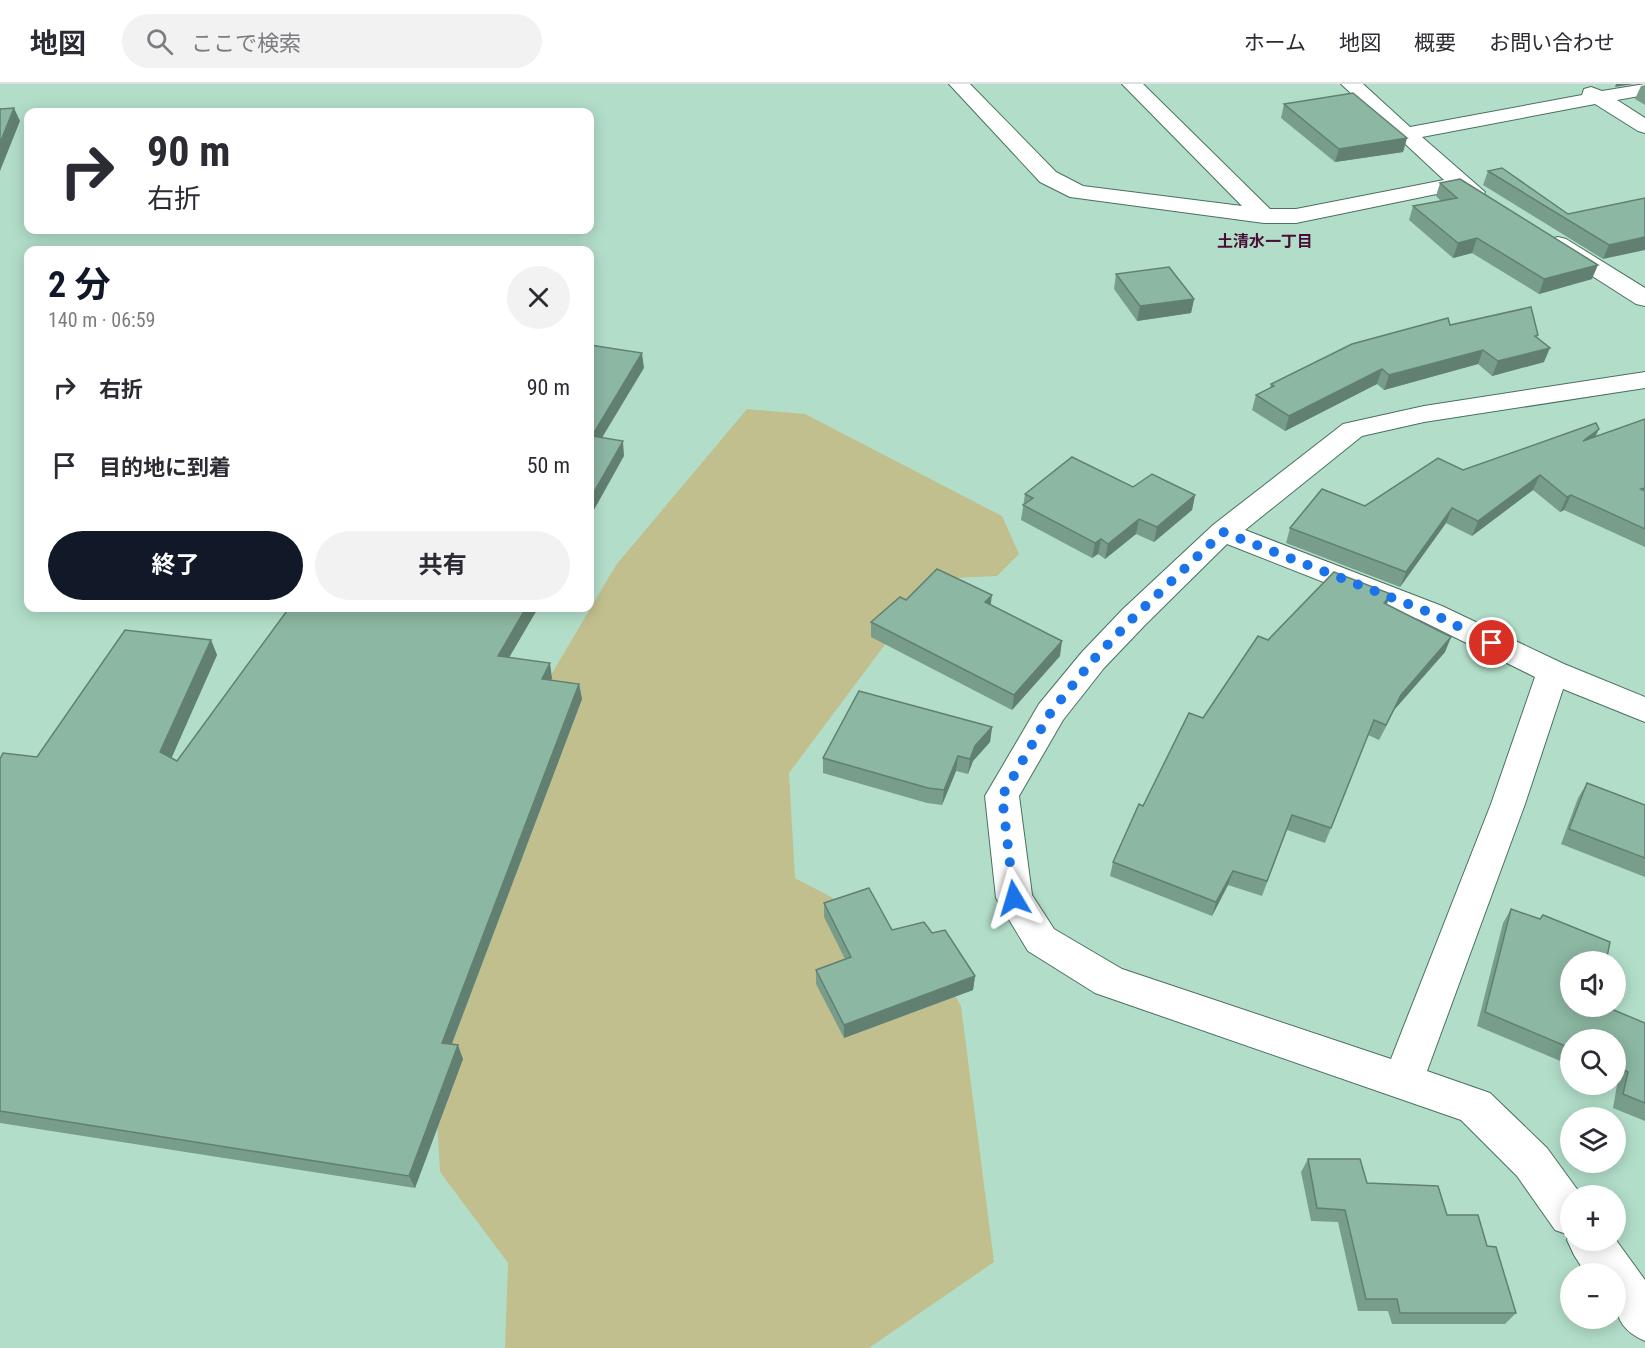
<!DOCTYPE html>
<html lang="ja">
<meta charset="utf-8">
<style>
:root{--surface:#fff;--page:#f2f2f3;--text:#2b2b33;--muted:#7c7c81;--line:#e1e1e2;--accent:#111827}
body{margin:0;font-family:"Roboto Condensed","Noto Sans JP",sans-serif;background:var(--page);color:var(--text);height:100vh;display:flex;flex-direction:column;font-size:22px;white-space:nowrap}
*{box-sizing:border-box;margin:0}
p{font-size:20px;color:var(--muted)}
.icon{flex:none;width:33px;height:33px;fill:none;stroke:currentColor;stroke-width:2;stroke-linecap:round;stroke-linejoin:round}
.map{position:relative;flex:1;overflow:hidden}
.sheet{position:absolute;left:24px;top:162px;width:570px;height:366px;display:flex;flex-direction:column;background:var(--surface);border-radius:12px;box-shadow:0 3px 15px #0003}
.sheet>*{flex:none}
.top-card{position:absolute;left:24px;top:24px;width:570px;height:126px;border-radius:12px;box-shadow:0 3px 15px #0003;background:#fff;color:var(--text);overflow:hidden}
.controls{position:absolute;left:1560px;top:867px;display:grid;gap:12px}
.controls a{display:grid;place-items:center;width:66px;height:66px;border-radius:50%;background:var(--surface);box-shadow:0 3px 15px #0003;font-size:30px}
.pin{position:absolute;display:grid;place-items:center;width:51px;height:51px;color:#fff;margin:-26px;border:3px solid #fff;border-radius:50%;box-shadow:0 2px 6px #0007}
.me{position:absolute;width:66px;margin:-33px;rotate:353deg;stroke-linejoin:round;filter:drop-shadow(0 0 4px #0008)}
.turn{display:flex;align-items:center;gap:21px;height:126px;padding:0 24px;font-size:27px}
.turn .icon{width:78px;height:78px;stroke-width:2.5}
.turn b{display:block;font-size:42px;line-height:51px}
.round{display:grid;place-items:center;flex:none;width:63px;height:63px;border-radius:32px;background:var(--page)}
.headline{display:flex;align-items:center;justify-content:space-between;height:102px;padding:0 24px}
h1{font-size:36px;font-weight:700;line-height:45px;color:var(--accent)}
.action{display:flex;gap:12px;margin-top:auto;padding:12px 24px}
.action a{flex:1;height:69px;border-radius:36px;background:var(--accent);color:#fff;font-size:24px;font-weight:700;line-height:69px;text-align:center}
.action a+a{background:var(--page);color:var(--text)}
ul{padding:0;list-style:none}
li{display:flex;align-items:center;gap:18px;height:78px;padding:0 24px}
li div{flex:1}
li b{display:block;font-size:22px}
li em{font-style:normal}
header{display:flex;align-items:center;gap:36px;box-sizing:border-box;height:84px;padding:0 30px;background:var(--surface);border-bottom:2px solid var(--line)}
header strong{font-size:28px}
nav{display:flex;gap:33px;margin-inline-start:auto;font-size:21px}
.search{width:420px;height:54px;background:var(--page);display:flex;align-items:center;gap:15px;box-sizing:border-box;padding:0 21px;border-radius:33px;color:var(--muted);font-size:22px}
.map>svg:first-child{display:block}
</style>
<header>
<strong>地図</strong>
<div class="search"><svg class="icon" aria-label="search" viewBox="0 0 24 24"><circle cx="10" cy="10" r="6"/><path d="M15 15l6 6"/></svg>ここで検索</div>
<nav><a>ホーム</a><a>地図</a><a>概要</a><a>お問い合わせ</a></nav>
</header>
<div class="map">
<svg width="1645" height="1264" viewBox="0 0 1645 1264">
<rect width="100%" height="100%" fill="#b2dec9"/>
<polygon fill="#c2bf8f" points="747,325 805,330 1002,432 1019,470 997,492 934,495 789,689 795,794 930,865 961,922 994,1178 869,1264 505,1264 508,1179 440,1088 434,987 538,613 616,481"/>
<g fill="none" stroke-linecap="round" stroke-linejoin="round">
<defs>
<g id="minor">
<path d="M949 0H970L1056 88 1083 102 1242 122 1122 0H1143L1270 125H1296L1444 96 1341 0H1363L1410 43 1582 11 1584 5 1591 3 1602 7 1645 0V11L1617 16 1645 34V49L1638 47 1595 20 1422 53 1485 108 1482 113C1471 115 1465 112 1456 106L1296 139H1264L1070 113 1040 98Z"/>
<polygon points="1558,153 1566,155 1645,204 1645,222 1636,220 1550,165 1546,160 1550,155"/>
<path d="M1645 288V304L1424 338 1362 352 1245 446 1442 522 1564 580 1645 613V638L1563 605 1525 720 1427 987 1490 1009 1547 1064 1582 1112H1570V1156H1616L1645 1196V1257C1611 1242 1616 1222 1616 1190H1586L1574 1171 1567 1156 1569 1151 1555 1146 1517 1092 1461 1036 1095 909 1028 867 996 814 985 712 1039 620 1082 568 1123 525 1213 441 1343 340 1424 322ZM1227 460 1420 536 1535 593 1491 720 1391 975 1122 885 1054 845 1032 811 1019 712 1063 636 1104 584 1145 541Z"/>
</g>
</defs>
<use href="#minor" stroke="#48715e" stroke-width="2"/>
<use href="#minor" fill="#fff" fill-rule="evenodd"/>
</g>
<g fill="#789d8b">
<polygon points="1645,1 1645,21 1635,15 1641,2"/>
<polygon points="1284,20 1407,54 1403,68 1335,78 1281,34"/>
<polygon points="1488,87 1568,130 1645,114 1603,175 1483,101"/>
<polygon points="1440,99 1592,195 1539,210 1472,169 1453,174 1409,136 1413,122 1441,117 1436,112"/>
<polygon points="1116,190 1194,215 1191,229 1137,237 1114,205"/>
<polygon points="1450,241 1538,251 1537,253 1544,278 1492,292 1478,280 1384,306 1377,300 1285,347 1252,326 1256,311 1270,304 1271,300"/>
<polygon points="1645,335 1645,463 1564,426 1560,428 1533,406 1472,452 1446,439 1400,503 1286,459 1290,444 1365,422 1463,386 1596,353"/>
<polygon points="1133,403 1195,411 1192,426 1154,458 1136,450 1105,475 1098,470 1092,474 1021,436 1025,410"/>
<polygon points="906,516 991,521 1060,572 1012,626 871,553 871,538"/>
<polygon points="289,524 538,524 509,574 552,594 551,596 579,600 582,615 452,960 463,975 415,1104 0,1039 0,675 37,673 211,556 217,571 171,674 177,677"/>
<polygon points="1451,553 1445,568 1394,626 1379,656 1368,651 1325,759 1287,746 1262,812 1228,801 1212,832 1110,792 1113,778 1143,722 1203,634 1268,556"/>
<polygon points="992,643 990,658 973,677 968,690 956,687 942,721 927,719 823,689 823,674"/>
<polygon points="1587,699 1645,721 1645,793 1561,760 1578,714"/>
<polygon points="824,819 892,846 932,849 975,892 973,906 844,954 816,900 816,886 845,875 824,833"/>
<polygon points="1511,825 1570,922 1645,939 1645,1037 1613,1024 1617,1001 1615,1000 1616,956 1570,956 1570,981 1477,942 1503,839"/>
<polygon points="1308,1075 1447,1131 1487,1162 1516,1229 1505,1240 1392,1240 1388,1227 1358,1227 1338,1138 1311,1137 1301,1088"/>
</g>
<g fill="#628071">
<polygon points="1616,0 1634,0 1615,3"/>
<polygon points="14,24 20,37 0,87 0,59"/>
<polygon points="1407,54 1403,68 1335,78 1339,65"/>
<polygon points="1645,153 1645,166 1603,175 1609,161"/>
<polygon points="1477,154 1472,169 1453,174 1458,159"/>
<polygon points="1598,181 1592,195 1539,210 1544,195"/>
<polygon points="1194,215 1191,229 1137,237 1140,222"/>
<polygon points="1550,264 1544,278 1492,292 1498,277"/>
<polygon points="1483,266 1478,280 1384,306 1389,291"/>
<polygon points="642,269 644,284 594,367 592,352"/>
<polygon points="1382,285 1377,300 1285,347 1289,332"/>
<polygon points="1599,345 1592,360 1583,357"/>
<polygon points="623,357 624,372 590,433 590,415"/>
<polygon points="1540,391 1533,406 1472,452 1478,437"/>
<polygon points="1195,411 1192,426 1154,458 1157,443"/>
<polygon points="1571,411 1564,426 1560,428 1567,413"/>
<polygon points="1452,424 1446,439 1400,503 1406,488"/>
<polygon points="1139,435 1136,450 1105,475 1108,460"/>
<polygon points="1101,455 1098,470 1092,474 1095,459"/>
<polygon points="1391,510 1385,525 1384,519"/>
<polygon points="992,511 990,526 985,518"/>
<polygon points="526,524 538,524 501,587 498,572"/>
<polygon points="1451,553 1445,568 1394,626 1379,656 1386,641 1401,611"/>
<polygon points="211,556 217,571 168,682 160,668"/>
<polygon points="1062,557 1060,572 1012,626 1014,611"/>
<polygon points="550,579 552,594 545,610 542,595"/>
<polygon points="579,600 582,615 447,972 442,959"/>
<polygon points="992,643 990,658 973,677 968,690 970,675 975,662"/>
<polygon points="958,672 956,687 942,721 944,706"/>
<polygon points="1233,787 1228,801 1212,832 1216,818"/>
<polygon points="975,892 973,906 844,954 844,941"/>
<polygon points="458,961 463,975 415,1104 409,1092"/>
</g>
<g fill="#8cb7a2" stroke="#628071" stroke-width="1.5">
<polygon points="1353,9 1407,54 1339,65 1284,20"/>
<polygon points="14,24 0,59 0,25"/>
<polygon points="1502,84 1568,130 1645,114 1645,153 1609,161 1488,87"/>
<polygon points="1460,95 1598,181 1544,195 1477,154 1458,159 1413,122 1457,114 1440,99"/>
<polygon points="1169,183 1194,215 1140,222 1116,190"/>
<polygon points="1531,223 1538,251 1535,252 1550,264 1498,277 1483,266 1389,291 1382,285 1289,332 1256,311 1274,302 1271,300 1352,260 1448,234 1450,241"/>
<polygon points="590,261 642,269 592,352 623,357 590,415"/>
<polygon points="1645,335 1645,404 1641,405 1645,407 1645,445 1571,411 1567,413 1540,391 1478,437 1452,424 1406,488 1290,444 1322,405 1365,422 1438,374 1463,386 1596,339 1599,345 1583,357"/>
<polygon points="1072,373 1133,403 1152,390 1195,411 1157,443 1139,435 1108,460 1101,455 1095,459 1023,421 1033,414 1025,410"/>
<polygon points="937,485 992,511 985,518 1062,557 1014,611 871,538 900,513 906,516"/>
<polygon points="1334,488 1391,510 1384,519 1451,553 1401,611 1386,641 1374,636 1331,744 1292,731 1267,797 1233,787 1216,818 1113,778 1139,720 1143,722 1189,629 1203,634 1258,552 1268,556"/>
<polygon points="289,524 526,524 498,572 550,579 542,595 579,600 442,959 458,961 409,1092 0,1027 0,675 3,669 37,673 125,546 211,556 160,668 177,677"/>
<polygon points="859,607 992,643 975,662 970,675 958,672 944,706 928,704 823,674"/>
<polygon points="1587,699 1645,721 1645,774 1569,745"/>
<polygon points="869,804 892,846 924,838 932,849 945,846 975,892 844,941 816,886 851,873 824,819"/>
<polygon points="1511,825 1540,835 1543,831 1610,858 1606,878 1570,878 1570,922 1604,922 1645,939 1645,1019 1623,1010 1628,988 1616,982 1616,956 1570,956 1570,964 1485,928"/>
<polygon points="1308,1075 1360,1075 1367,1099 1438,1102 1447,1131 1478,1131 1487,1162 1496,1163 1516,1229 1400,1229 1397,1215 1366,1215 1345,1126 1317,1124"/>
</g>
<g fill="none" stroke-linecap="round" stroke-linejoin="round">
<polyline stroke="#1a73e8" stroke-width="10" stroke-dasharray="0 18" points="1014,814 1002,712 1051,628 1093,576 1134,533 1223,448 1431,529 1492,559"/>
</g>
<g text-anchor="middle" stroke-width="4.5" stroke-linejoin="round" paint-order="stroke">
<g font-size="16" font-weight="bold" fill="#490d35" stroke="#b2dec9">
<text x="1265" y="163">土清水一丁目</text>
</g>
</g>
</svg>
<div class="controls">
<a><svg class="icon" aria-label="sound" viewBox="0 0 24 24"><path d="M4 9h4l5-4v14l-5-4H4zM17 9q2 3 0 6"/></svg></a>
<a><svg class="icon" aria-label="search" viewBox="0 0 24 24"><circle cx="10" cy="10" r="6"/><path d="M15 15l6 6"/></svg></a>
<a><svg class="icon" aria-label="layers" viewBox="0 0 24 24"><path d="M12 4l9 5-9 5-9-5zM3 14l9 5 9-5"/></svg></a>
<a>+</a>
<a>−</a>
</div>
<div class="pin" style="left:1492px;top:559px;background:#d93025"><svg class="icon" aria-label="arrive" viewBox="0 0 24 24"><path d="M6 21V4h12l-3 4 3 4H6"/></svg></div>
<svg class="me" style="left:1014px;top:814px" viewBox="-20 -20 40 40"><path d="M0-17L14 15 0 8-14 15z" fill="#1a73e8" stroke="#fff" stroke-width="4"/></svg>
<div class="top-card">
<div class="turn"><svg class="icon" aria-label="right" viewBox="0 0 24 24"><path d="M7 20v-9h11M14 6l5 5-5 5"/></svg><div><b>90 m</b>右折</div></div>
</div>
<section class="sheet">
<div class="headline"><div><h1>2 分</h1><p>140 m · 06:59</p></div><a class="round"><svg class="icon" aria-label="close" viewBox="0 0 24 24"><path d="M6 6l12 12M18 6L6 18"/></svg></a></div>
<ul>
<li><svg class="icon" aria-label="right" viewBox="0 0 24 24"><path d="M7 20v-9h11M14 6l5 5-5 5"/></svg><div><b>右折</b></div><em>90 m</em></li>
<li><svg class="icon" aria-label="arrive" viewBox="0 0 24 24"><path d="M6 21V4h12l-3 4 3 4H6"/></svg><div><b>目的地に到着</b></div><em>50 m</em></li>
</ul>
<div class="action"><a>終了</a><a>共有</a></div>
</section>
</div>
